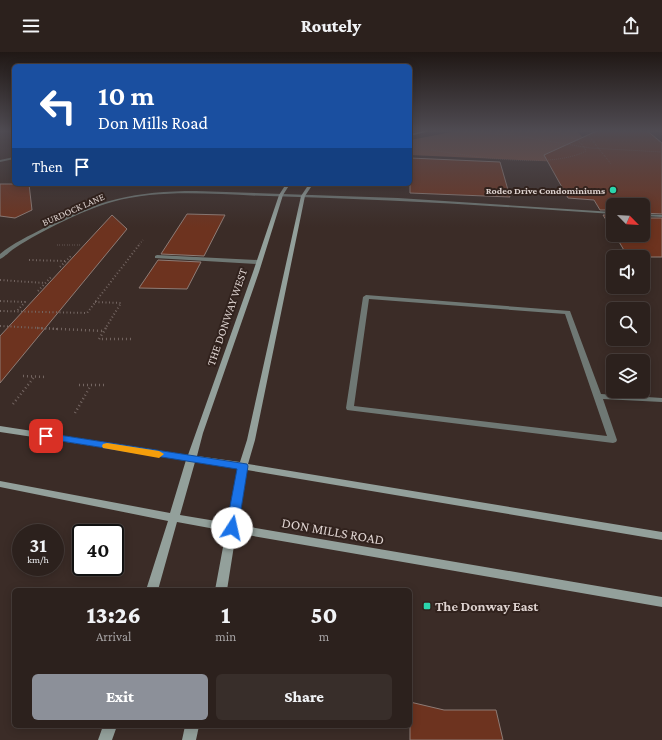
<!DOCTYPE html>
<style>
:root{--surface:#2c211d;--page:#382e2a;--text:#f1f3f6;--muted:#a6a3a4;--line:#483e3b;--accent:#8c9099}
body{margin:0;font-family:"Crimson Pro",serif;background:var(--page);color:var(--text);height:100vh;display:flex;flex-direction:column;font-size:15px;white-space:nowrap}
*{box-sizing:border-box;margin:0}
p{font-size:13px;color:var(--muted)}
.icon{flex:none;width:22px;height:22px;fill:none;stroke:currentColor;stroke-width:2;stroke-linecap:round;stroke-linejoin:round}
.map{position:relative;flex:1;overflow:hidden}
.sheet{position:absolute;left:12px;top:536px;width:400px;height:140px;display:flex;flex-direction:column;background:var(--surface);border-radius:6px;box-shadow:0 2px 10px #0003,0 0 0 1px var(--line)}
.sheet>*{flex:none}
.top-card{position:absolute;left:12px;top:12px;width:400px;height:122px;border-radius:6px;box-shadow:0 2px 10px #0003,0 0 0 1px var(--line);background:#1a4fa0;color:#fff;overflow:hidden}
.needle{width:26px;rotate:114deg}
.controls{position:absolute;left:606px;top:146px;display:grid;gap:8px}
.controls a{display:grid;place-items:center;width:44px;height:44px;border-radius:6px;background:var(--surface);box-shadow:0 2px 10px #0003,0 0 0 1px var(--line);font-size:20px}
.speed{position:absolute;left:12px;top:472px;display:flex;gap:8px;font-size:20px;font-weight:700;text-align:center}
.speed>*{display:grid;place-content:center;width:52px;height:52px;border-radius:50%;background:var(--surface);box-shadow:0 2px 10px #0003,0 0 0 1px var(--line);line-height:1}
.speed small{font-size:10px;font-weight:400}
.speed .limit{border:2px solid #111;border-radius:6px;background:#fff;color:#111}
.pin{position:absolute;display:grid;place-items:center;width:34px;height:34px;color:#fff;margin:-17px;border-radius:8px;box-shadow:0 2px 6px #0006}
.me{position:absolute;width:44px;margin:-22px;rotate:10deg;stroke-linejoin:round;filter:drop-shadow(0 0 3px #0008)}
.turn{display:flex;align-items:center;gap:14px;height:84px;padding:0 20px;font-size:18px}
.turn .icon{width:52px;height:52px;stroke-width:2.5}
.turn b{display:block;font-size:28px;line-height:34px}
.then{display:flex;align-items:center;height:38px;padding:0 20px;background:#0003;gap:8px;font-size:15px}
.eta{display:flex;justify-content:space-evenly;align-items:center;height:68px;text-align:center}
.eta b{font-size:24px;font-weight:800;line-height:28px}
.button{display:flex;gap:8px;margin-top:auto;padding:8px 20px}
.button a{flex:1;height:46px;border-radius:6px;background:var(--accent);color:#fff;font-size:16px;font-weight:800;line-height:46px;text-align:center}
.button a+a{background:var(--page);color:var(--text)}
header{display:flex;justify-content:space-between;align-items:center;height:52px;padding:0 20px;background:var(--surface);font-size:18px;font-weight:800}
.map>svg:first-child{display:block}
</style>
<header><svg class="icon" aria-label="menu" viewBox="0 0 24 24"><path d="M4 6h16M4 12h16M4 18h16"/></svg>Routely<svg class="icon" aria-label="share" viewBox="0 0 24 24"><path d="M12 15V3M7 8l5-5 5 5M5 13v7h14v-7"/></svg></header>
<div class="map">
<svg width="662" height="688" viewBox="0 0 662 688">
<rect width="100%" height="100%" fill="#3b2c27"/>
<polygon fill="#7a4d3e" points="576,78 606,112 410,103 410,88 463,78"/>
<g fill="#6d331f" stroke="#8e7c76">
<polygon points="599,78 646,78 662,91 662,162 643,161 643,153 613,153 613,158 600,158 594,148 568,146 544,103"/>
<polygon points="410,106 500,110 510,145 410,141"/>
<polygon points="0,132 29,132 32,158 15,166 0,164"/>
<polygon points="187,162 225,163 204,204 161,202"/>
<polygon points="112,163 127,177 0,331 0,284"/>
<polygon points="603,163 613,163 613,179"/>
<polygon points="643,166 662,166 662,205 628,205 615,183 643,183"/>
<polygon points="158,208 201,210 187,237 139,236"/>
<polygon points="410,650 444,658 496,658 503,688 410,688"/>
</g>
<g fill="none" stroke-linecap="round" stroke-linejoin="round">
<g stroke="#746662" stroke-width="1" stroke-dasharray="0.5 1.5" stroke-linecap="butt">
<polyline points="584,78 611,112"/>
<polyline points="657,78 662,83"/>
<polyline points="457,79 512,83 590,96 662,100"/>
<path d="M431 98C472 104 549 118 586 99 579 83 559 81 544 78"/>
</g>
<g stroke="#746662" stroke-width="1.5" stroke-dasharray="0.5 2" stroke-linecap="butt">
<polyline points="57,193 81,193"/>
<polyline points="138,194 143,188"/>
</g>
<g stroke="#746662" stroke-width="2" stroke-dasharray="1 2.5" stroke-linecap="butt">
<polyline points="29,208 66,209"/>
<polyline points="60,215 72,203"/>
<polyline points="0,228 45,231"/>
<polyline points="38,239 52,224"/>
<polyline points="0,249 25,250 17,259"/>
<polyline points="95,250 121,251 105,277"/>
<polyline points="0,259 87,261 139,193"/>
<polyline points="0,274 58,277"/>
</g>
<g stroke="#746662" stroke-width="2.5" stroke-dasharray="1 3" stroke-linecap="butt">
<polyline points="37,276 104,279"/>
<polyline points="106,276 99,287 132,287"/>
<polyline points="23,324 46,325"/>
<polyline points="79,333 104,333"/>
<polyline points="13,352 35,324"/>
<polyline points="75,361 91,333"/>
</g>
<g fill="#6f7874" fill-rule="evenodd">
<polygon points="157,203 258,208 261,210 258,212 155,206 155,204"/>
<path d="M366 243 570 259 601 342 662 346V350L603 347 617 388 616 390 613 391 347 358 346 356 363 245ZM369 247 565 262 607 384 354 354Z"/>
</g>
<g fill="#6f7874" fill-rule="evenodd">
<polygon points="14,105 14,107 0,110 0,108"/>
<path d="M196 139 398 146 613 160V162C498 154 384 147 269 144 217 143 163 136 112 150 81 159 43 178 15 196 10 199 6 204 0 207V202C13 191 29 184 44 176 98 148 135 139 196 139Z"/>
<polygon points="643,162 662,163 662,165 643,164"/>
</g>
<g fill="#93a09b" fill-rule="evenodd">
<polygon points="426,78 433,78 410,84 410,82"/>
<path d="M286 132H290L283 143 259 220 203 381 197 404 240 410 247 388 301 144 309 132H313L305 144 255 388 248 412 662 480V488L247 418 238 473 662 545V555L236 481 227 538H215L226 479 177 470 158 538H146L168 469 0 435V429L170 461 186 408 0 380V374L188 403 253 220 279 143ZM195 410 238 416 228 471 180 463Z"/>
<polygon points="103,674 117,674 112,688 98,688"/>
<polygon points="185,674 199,674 196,688 182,688"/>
</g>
</g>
<linearGradient id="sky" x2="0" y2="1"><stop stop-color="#201815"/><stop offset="0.45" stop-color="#4f4b52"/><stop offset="1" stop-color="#4f4b52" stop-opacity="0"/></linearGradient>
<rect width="662" height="175" fill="url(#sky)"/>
<polygon fill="#1a73e8" stroke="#114b97" points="46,381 247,412 248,414 238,476 236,480 228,480 226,476 237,417 42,386 41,384 42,382"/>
<polygon fill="#f59e0b" points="107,391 159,399 164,402 159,406 103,396 102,394 103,392"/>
<g fill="#2bd5ac" stroke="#31221d" stroke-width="1.5">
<circle cx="613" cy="138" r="4"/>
<rect x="423" y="550" width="8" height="8" rx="2"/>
</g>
<g text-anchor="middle" stroke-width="4" stroke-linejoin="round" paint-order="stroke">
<g font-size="10" font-weight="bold" fill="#ded3d0" stroke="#31221d" text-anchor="end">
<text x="605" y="142">Rodeo Drive Condominiums</text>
</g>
<g font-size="10" fill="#ded3d0" stroke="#31221d">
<text transform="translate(73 157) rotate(-24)" y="4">BURDOCK LANE</text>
</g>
<g font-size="12" fill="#ded3d0" stroke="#31221d">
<text transform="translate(227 265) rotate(-71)" y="4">THE DONWAY WEST</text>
</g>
<g font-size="14" fill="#ded3d0" stroke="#31221d">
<text transform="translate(333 479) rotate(10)" y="5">DON MILLS ROAD</text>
</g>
<g font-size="14" font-weight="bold" fill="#ded3d0" stroke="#31221d" text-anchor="start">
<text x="435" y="559">The Donway East</text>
</g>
</g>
</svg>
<div class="controls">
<a><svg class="needle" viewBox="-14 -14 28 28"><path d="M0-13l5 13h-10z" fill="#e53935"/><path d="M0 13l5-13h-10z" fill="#a6a3a4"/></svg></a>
<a><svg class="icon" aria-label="sound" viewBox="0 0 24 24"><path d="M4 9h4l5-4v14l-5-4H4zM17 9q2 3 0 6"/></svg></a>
<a><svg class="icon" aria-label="search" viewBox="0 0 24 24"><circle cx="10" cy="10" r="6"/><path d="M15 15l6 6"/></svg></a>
<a><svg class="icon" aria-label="layers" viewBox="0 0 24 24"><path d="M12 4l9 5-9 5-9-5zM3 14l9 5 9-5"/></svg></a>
</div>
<div class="speed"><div>31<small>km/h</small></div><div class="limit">40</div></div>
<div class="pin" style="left:46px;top:384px;background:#d93025"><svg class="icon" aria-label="arrive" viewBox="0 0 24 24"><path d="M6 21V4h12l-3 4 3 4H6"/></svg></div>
<svg class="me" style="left:232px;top:476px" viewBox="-20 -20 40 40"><circle r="19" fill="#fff"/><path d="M0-13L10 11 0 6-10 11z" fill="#1a73e8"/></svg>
<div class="top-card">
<div class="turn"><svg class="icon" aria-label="left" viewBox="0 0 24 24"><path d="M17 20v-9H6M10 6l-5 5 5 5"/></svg><div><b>10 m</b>Don Mills Road</div></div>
<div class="then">Then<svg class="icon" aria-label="arrive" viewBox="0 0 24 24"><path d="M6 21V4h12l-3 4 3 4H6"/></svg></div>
</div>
<section class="sheet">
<div class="eta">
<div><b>13:26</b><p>Arrival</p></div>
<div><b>1</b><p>min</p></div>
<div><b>50</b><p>m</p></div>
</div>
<div class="button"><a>Exit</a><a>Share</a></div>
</section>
</div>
